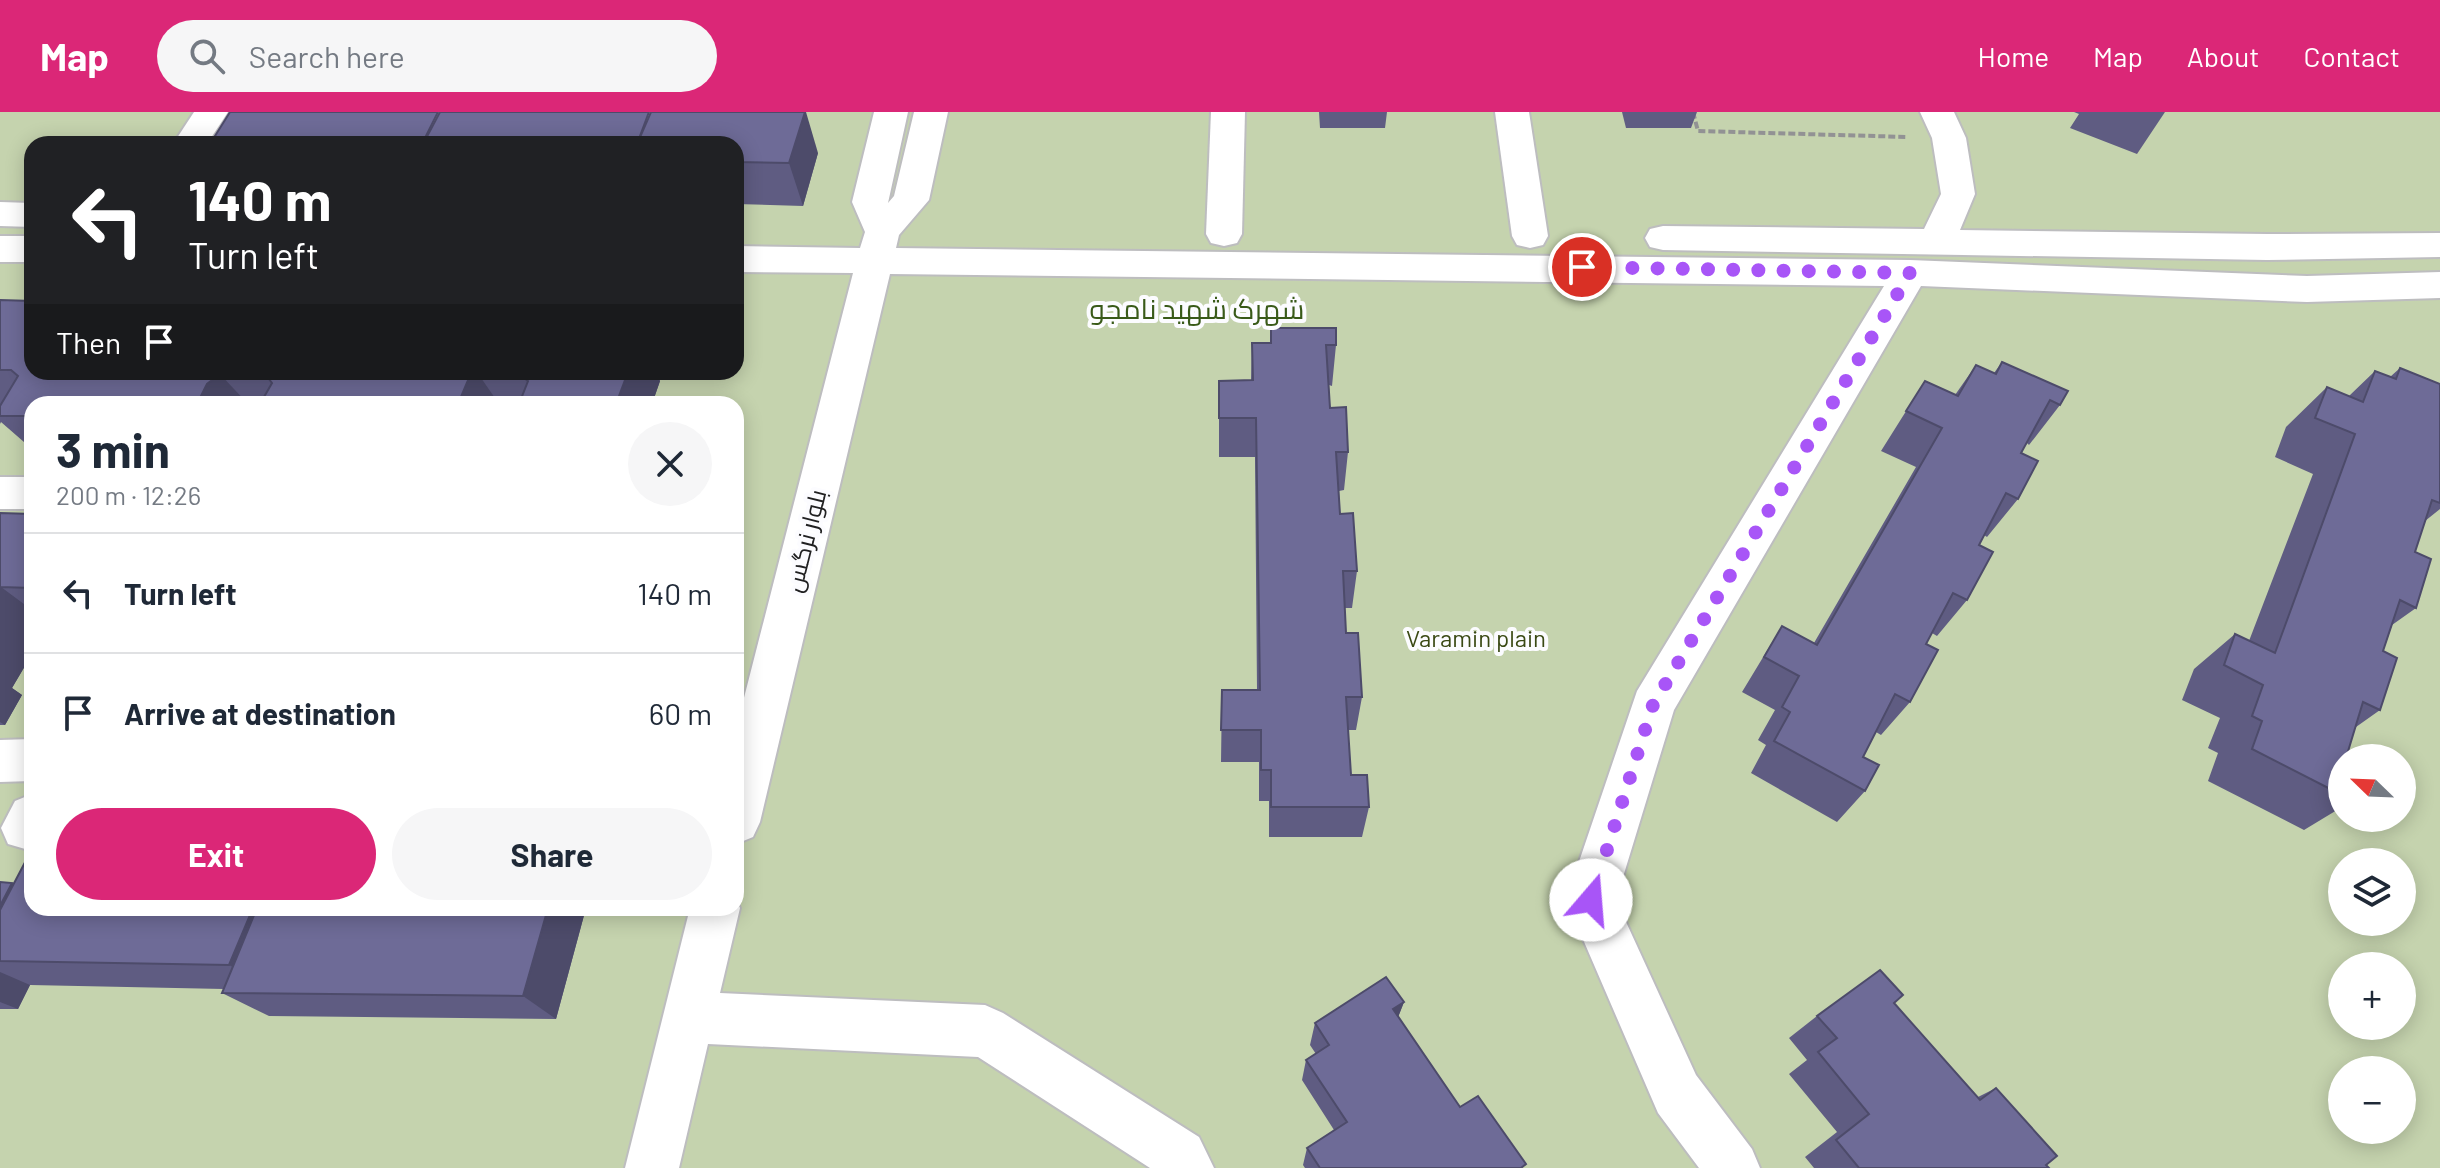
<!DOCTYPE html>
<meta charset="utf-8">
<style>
:root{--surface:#fff;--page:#f6f6f7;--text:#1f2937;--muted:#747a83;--line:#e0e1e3;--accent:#db2777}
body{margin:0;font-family:Barlow,Cairo,sans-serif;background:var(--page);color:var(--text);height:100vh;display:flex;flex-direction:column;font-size:30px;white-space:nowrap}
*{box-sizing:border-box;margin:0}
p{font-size:26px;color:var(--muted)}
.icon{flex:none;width:44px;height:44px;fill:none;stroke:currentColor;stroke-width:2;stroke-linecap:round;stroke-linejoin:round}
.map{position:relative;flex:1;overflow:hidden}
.panel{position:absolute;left:24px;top:284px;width:720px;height:520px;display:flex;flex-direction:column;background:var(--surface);border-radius:24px;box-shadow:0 4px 20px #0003}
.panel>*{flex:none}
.guide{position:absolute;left:24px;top:24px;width:720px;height:244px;border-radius:24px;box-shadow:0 4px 20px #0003;background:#202124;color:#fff;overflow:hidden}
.needle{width:52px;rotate:293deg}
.fabs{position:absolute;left:2328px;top:632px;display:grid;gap:16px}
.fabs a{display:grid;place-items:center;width:88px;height:88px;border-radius:50%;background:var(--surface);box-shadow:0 4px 20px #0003;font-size:40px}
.pin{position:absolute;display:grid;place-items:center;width:68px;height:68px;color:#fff;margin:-34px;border:4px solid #fff;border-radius:50%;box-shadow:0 2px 8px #0007}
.me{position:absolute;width:88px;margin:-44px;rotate:18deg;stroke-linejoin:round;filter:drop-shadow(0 0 6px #0008)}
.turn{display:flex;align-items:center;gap:28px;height:168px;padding:0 32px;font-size:36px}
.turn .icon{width:104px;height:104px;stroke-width:2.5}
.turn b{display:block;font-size:56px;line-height:68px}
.then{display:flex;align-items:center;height:76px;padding:0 32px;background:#0003;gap:16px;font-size:30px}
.round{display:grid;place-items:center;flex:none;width:84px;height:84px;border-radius:42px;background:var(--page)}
.summary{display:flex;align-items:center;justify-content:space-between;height:136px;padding:0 32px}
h1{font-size:48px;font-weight:700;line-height:60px}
.cta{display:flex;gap:16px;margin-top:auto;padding:16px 32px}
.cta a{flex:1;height:92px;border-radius:48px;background:var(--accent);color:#fff;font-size:32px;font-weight:700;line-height:92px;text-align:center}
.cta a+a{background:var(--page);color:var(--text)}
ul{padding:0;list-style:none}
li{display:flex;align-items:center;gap:24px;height:120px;padding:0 32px;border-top:2px solid var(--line)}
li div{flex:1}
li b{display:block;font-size:30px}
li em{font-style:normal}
header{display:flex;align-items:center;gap:48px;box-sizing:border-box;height:112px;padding:0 40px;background:var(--accent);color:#fff}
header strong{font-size:38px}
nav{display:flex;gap:44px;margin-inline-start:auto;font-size:28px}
.search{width:560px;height:72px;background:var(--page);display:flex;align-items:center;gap:20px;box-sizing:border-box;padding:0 28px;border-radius:44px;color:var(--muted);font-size:30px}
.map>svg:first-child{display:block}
</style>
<header>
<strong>Map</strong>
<div class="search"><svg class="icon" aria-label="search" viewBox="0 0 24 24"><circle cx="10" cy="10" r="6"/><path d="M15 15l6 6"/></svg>Search here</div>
<nav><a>Home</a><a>Map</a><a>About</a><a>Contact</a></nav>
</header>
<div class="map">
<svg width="2440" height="1056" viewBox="0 0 2440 1056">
<rect width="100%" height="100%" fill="#efeff1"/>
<path fill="#c5d3ae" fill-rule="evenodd" d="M0 0H2440V1056H0ZM32 32H736V260H32ZM32 292H736V796H32ZM2342 646H2402V706H2342ZM2342 750H2402V810H2342ZM2342 854H2402V914H2342ZM2342 958H2402V1018H2342Z"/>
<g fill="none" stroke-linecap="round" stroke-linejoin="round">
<defs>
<g id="minor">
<polygon points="194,0 228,0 207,32 173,32"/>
<polygon points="874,0 908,0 888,91 894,84 914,0 948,0 929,88 899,123 896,136 1910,148 2307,164 2440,160 2440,186 2307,190 1921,174 1674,598 1616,788 1696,963 1752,1037 1760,1056 1699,1056 1658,1001 1566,788 1637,579 1884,174 890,162 760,710 753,725 736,732 736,617 853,161 736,160 736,134 860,136 865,120 852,90"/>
<polygon points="1211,0 1245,0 1242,122 1237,131 1224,134 1211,131 1206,122"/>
<polygon points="1495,0 1529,0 1548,124 1543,133 1530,136 1517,133 1512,124"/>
<polygon points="1920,0 1954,0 1966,26 1975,82 1960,118 2267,122 2440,121 2440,145 2267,148 1663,138 1650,135 1645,126 1650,117 1663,114 1924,117 1941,82 1932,26"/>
<polygon points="0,90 32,91 32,115 0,114"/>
<rect x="0" y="124" width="32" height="26"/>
<rect x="0" y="365" width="32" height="32"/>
<polygon points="32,627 32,669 0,670 0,628"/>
<polygon points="32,682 32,739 8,732 1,716 15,689"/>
<polygon points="736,787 740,796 720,881 985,893 1003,901 1199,1025 1214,1056 1150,1056 978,945 708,932 679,1056 625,1056 690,796 736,796"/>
</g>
</defs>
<use href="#minor" stroke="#bdbdbf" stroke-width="4"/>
<polyline stroke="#929294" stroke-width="4" stroke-dasharray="7 3" stroke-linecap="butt" points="1693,0 1698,19 1908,25"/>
<use href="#minor" fill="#fff" fill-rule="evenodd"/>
</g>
<g fill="#5f5c82">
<polygon points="1319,0 1387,0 1385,16 1320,16"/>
<polygon points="1622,0 1697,0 1691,16 1626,16"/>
<polygon points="2074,0 2165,0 2137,42 2070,16 2079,2"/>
<polygon points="736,32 818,41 803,94 736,92"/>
<polygon points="0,188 32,260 655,260 660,269 652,292 32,292 32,337 1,310 0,312"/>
<polygon points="1271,216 1336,233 1332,274 1329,273 1330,296 1348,340 1344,378 1339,379 1340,402 1357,459 1352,496 1344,496 1346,521 1362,585 1356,618 1348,618 1351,663 1369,695 1362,725 1269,725 1269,689 1259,689 1259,650 1221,650 1222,578 1257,578 1255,345 1219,345 1219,269 1251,268 1252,231 1270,231"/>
<polygon points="2002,250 2060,293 2029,333 2027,331 2021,341 2018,387 1987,425 1984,423 1979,433 1967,488 1937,524 1932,521 1926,532 1910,590 1881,623 1876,620 1863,645 1865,679 1837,710 1751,661 1766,633 1758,628 1775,598 1742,580 1782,514 1814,531 1916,355 1881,339 1925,269 1955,283 1976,253 1994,261"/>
<polygon points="2400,256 2440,348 2440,397 2425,409 2415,440 2416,496 2392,513 2383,539 2380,598 2356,615 2342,646 2342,695 2304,718 2208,669 2218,641 2208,636 2220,606 2182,588 2194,557 2235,522 2249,529 2313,362 2275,345 2286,315 2327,275 2349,284 2375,259 2390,265"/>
<polygon points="0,401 32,402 32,542 12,576 22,583 5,613 0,613"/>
<polygon points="0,770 32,796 586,796 556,907 269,904 222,881 224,877 30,873 18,897 0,897"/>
<polygon points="1404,890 1398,905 1460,995 1522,1056 1305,1056 1303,1053 1307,1036 1334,1018 1302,968 1306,948 1316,942 1310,933 1315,911"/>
<polygon points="1894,891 1978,985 1996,976 2049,1056 1814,1056 1805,1045 1837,1020 1789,962 1807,948 1789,926 1817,904"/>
</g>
<g fill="#4d4b6a">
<polygon points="805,0 806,0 818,41 803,94 789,51"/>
<polygon points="477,260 499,292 458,292 469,266"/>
<polygon points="628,260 655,260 660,269 652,292 616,292"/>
<polygon points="220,262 248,292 197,292 207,272"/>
<polygon points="1,475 32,498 32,542 12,576 22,583 5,613 0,610 0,477"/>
<polygon points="12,771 32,780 0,849 0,794"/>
<polygon points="253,796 308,796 275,878 229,853"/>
<polygon points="548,796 586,796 556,907 523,884"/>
<polygon points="0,860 30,873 18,897 0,890"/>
<polygon points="1404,890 1395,913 1393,897"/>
</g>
<g fill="#6e6b97" stroke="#4d4b6a" stroke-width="2">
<polygon points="230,0 438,0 422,32 210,32"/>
<polygon points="440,0 649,0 637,32 423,32"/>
<polygon points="651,0 805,0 789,51 736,50 736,32 637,32"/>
<polygon points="0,188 32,189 32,260 628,260 616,292 519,292 528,269 521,264 477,260 469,266 458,292 260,292 272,271 265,262 220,262 207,272 197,292 32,292 32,304 0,304 0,294 18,264 11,258 0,258"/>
<polygon points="1271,216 1336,216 1336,233 1326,233 1330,296 1346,295 1348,340 1336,340 1340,402 1353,401 1357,459 1343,459 1346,521 1358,521 1362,585 1346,585 1351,663 1367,663 1369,695 1271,695 1271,658 1261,658 1261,618 1221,618 1222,578 1260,578 1256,306 1219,306 1219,269 1253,268 1252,231 1271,231"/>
<polygon points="2002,250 2068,279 2060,293 2050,288 2021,341 2038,349 2018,387 2006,381 1979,433 1993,440 1967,488 1953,481 1926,532 1938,538 1910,590 1895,582 1863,645 1879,653 1865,679 1774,629 1790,600 1782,595 1799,564 1764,545 1782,514 1817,533 1942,316 1906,299 1925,269 1958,284 1976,253 1996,262"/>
<polygon points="2400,256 2440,272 2440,391 2432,388 2415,440 2431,447 2416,496 2400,488 2383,539 2397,546 2380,598 2363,590 2346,646 2342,646 2342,683 2252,637 2262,609 2252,604 2263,573 2224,553 2235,522 2275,541 2355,322 2315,306 2327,275 2363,290 2375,259 2396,267"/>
<polygon points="0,401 32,402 32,476 1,475 0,477"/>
<polygon points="32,737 32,796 253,796 229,853 0,849 0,798"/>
<polygon points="0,770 12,771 0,794"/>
<polygon points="257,796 548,796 523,884 222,881"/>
<polygon points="1880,858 1903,883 1894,891 1980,988 1996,976 2057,1044 2046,1053 2049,1056 1859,1056 1836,1028 1869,1002 1818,940 1837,926 1817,904"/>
<polygon points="1386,865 1404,890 1393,897 1460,995 1478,984 1526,1052 1521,1056 1320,1056 1307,1036 1347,1010 1306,948 1329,933 1315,911"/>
</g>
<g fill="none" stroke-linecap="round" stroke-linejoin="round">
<polyline stroke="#a855f7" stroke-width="14" stroke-dasharray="0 25.2" points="1582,155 1910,161 1653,593 1591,788"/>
</g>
<g text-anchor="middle" stroke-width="8" stroke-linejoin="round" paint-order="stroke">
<g font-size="24" fill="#212122" stroke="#fcfcff">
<text transform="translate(806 429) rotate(-76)" y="8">بلوار نرگس</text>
</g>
<g font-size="24" fill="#3a4914" stroke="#fcfcff">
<text x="1476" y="535">Varamin plain</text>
</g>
<g font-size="28" fill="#395a19" stroke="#fcfcff">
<text x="1197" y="207">شهرک شهید نامجو</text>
</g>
</g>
</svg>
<div class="fabs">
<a><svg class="needle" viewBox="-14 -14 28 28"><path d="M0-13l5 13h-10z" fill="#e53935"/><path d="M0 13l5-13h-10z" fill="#747a83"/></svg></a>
<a><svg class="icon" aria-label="layers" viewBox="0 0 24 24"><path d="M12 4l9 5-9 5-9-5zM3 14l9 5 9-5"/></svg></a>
<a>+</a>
<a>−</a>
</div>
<div class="pin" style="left:1582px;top:155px;background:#d93025"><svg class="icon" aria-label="arrive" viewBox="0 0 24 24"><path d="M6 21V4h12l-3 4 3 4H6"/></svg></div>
<svg class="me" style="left:1591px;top:788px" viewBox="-20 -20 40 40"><circle r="19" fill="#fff"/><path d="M0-13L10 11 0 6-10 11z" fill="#a855f7"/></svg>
<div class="guide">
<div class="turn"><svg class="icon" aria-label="left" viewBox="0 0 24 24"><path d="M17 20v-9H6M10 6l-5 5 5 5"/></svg><div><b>140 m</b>Turn left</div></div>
<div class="then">Then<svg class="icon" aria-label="arrive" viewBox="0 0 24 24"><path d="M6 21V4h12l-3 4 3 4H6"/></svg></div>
</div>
<section class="panel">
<div class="summary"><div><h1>3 min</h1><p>200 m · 12:26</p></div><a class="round"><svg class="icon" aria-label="close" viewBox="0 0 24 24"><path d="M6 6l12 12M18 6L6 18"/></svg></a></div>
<ul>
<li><svg class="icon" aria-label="left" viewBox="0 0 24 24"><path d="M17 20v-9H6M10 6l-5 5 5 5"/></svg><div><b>Turn left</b></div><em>140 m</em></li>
<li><svg class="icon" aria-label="arrive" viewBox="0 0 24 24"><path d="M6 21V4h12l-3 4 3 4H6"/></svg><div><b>Arrive at destination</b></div><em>60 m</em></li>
</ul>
<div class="cta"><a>Exit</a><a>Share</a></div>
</section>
</div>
